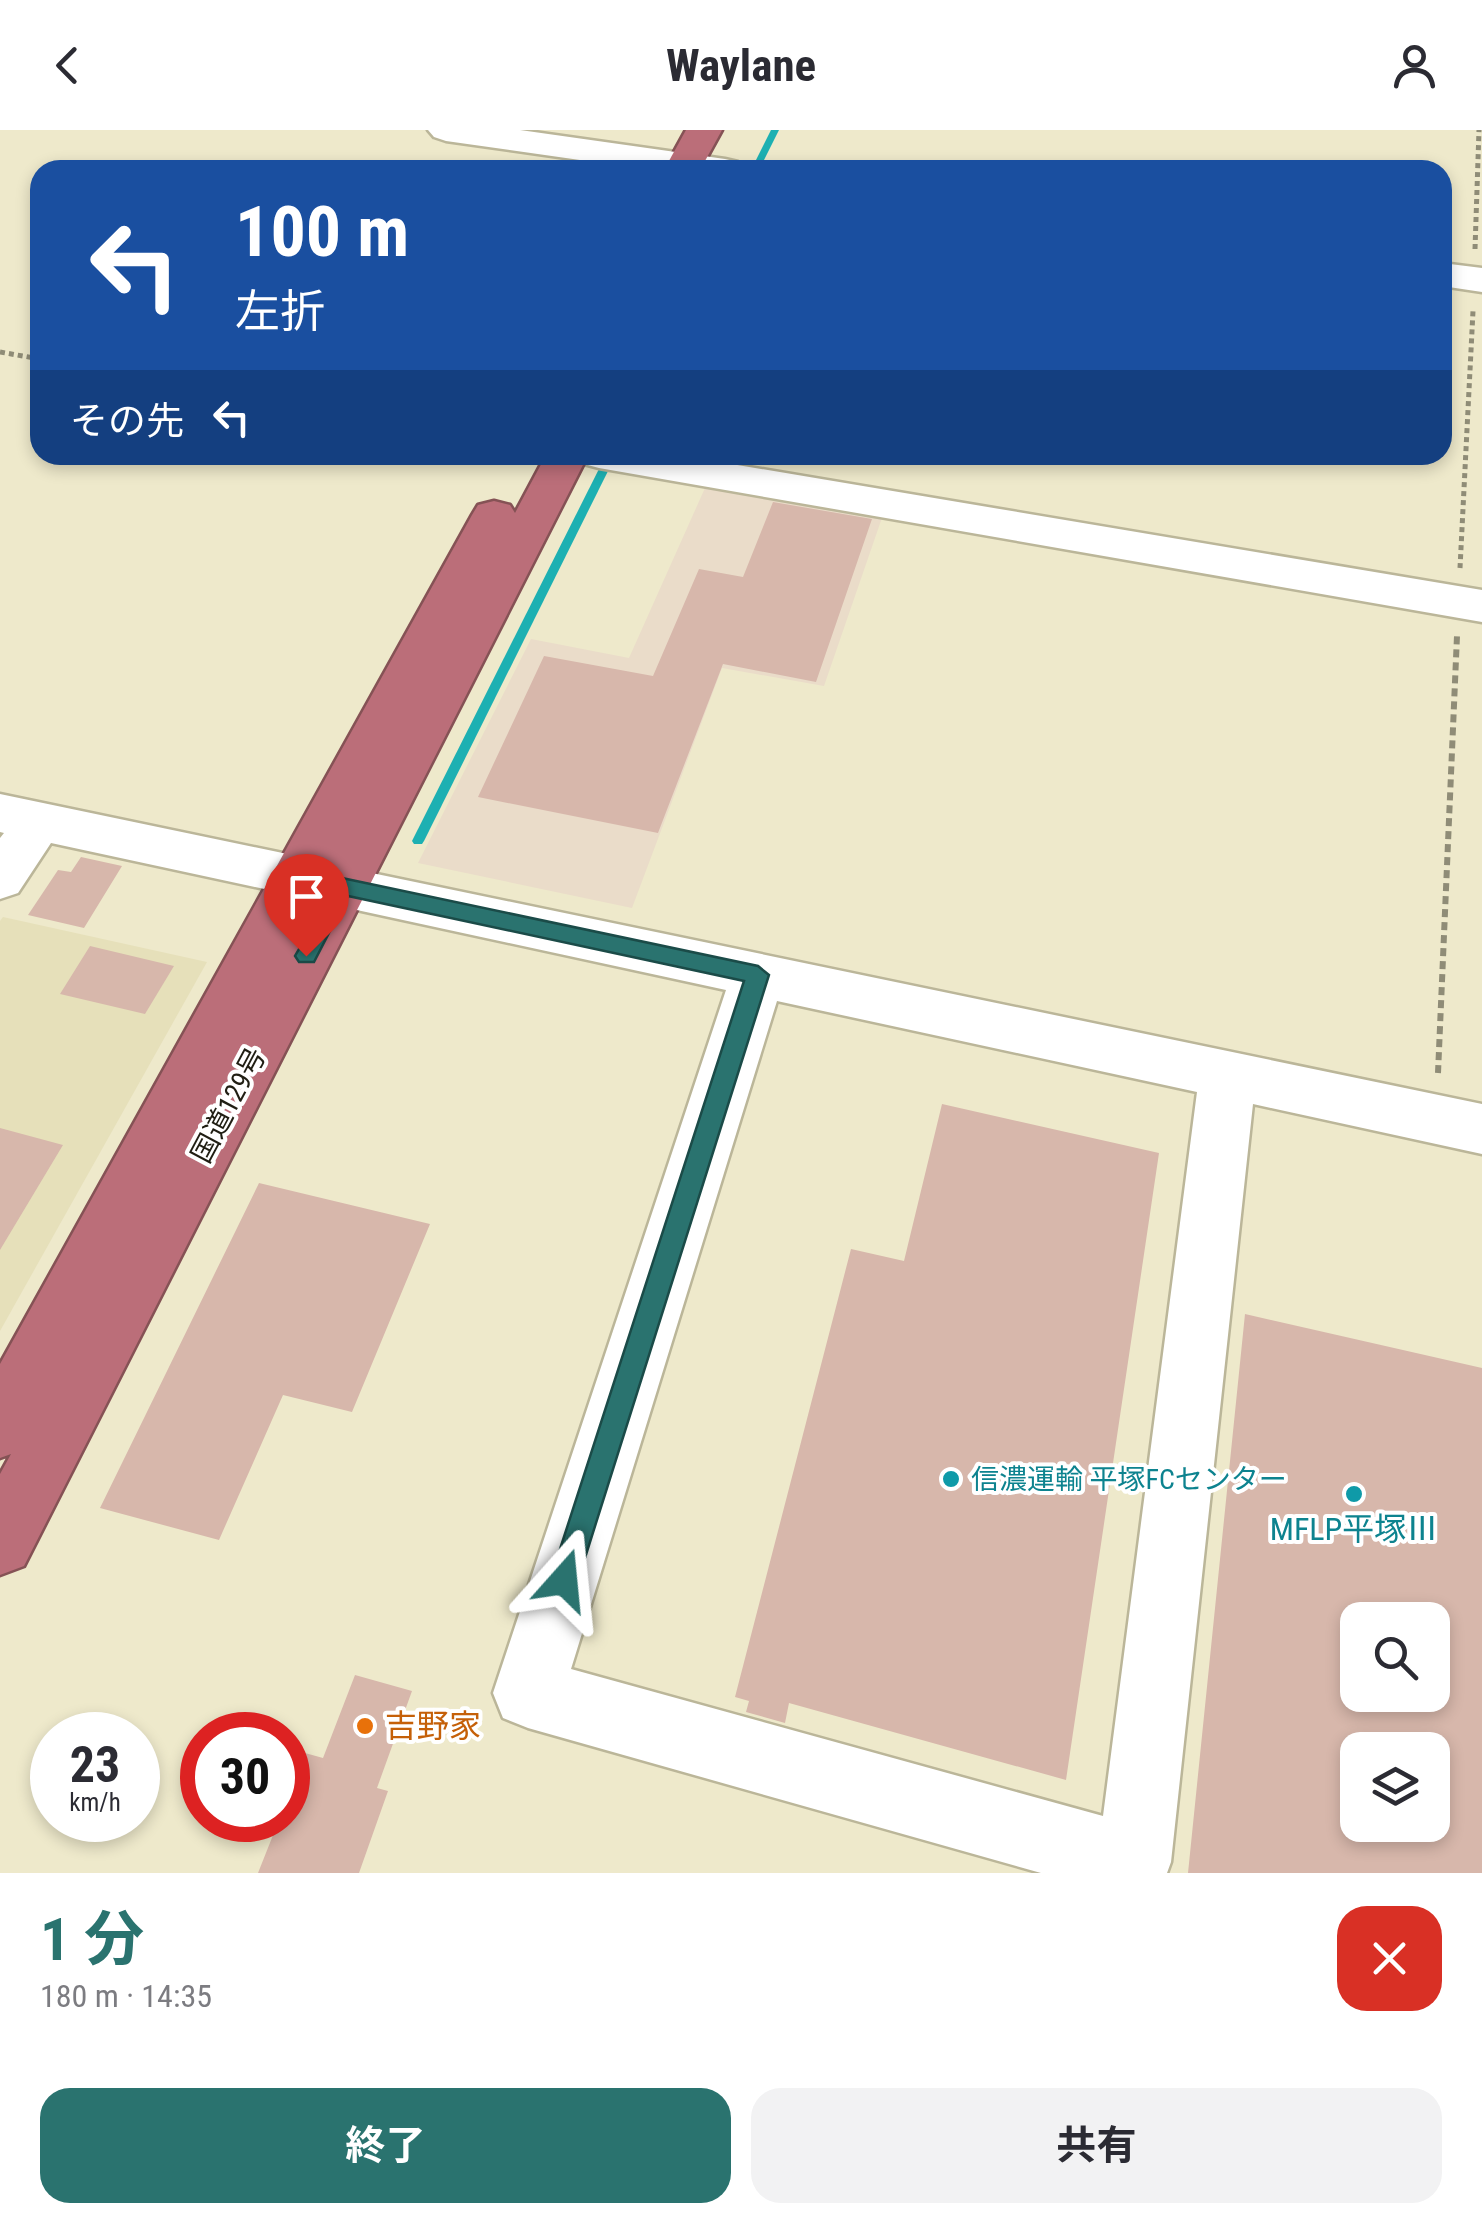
<!DOCTYPE html>
<html lang="ja">
<meta charset="utf-8">
<style>
:root{--surface:#fff;--page:#f2f2f3;--text:#2b2b33;--muted:#7c7c81;--accent:#2a736f}
body{margin:0;font-family:"Roboto Condensed","Noto Sans JP",sans-serif;background:var(--page);color:var(--text);height:100vh;display:flex;flex-direction:column;font-size:38px;white-space:nowrap}
*{box-sizing:border-box;margin:0}
p{font-size:32px;color:var(--muted)}
.icon{flex:none;width:55px;height:55px;fill:none;stroke:currentColor;stroke-width:2;stroke-linecap:round;stroke-linejoin:round}
.map{position:relative;height:1743px;overflow:hidden}
.drawer{display:flex;flex-direction:column;background:var(--surface);flex:1}
.drawer>*{flex:none}
.guide{position:absolute;left:30px;top:30px;width:1422px;height:305px;border-radius:30px;box-shadow:0 5px 15px #0003;background:#1a4fa0;color:#fff;overflow:hidden}
.buttons{position:absolute;left:1340px;top:1472px;display:grid;gap:20px}
.buttons a{display:grid;place-items:center;width:110px;height:110px;border-radius:20px;background:var(--surface);box-shadow:0 5px 15px #0003;font-size:50px}
.speed{position:absolute;left:30px;top:1582px;display:flex;gap:20px;font-size:50px;font-weight:700;text-align:center}
.speed>*{display:grid;place-content:center;width:130px;height:130px;border-radius:50%;background:var(--surface);box-shadow:0 5px 15px #0003;line-height:1}
.speed small{font-size:25px;font-weight:400}
.speed .limit{border:15px solid #d22;background:#fff;color:#111}
.pin{position:absolute;display:grid;place-items:center;width:85px;height:85px;color:#fff;margin:-102px -42px;border-radius:50% 50% 50% 0;rotate:-45deg;box-shadow:0 0 10px #0007}
.pin .icon{rotate:45deg}
.me{position:absolute;width:110px;margin:-55px;rotate:18deg;stroke-linejoin:round;filter:drop-shadow(0 0 8px #0008)}
.turn{display:flex;align-items:center;gap:35px;height:210px;padding:0 40px;font-size:45px}
.turn .icon{width:130px;height:130px;stroke-width:2.5}
.turn b{display:block;font-size:70px;line-height:85px}
.then{display:flex;align-items:center;height:95px;padding:0 40px;background:#0003;gap:20px;font-size:38px}
.round{display:grid;place-items:center;flex:none;width:105px;height:105px;border-radius:30px;background:var(--page)}
.head{display:flex;align-items:center;justify-content:space-between;height:170px;padding:0 40px}
h1{font-size:60px;font-weight:700;line-height:75px;color:var(--accent)}
.button{display:flex;gap:20px;margin-top:auto;padding:20px 40px}
.button a{flex:1;height:115px;border-radius:30px;background:var(--accent);color:#fff;font-size:40px;font-weight:700;line-height:115px;text-align:center}
.button a+a{background:var(--page);color:var(--text)}
header{display:flex;justify-content:space-between;align-items:center;height:130px;padding:0 40px;background:var(--surface);font-size:45px;font-weight:700}
.map>svg:first-child{display:block}
</style>
<header><svg class="icon" aria-label="back" viewBox="0 0 24 24"><path d="M15 5l-7 7 7 7"/></svg>Waylane<svg class="icon" aria-label="person" viewBox="0 0 24 24"><circle cx="12" cy="8" r="4"/><path d="M4 21q1-7 8-7t8 7"/></svg></header>
<div class="map">
<svg width="1482" height="1743" viewBox="0 0 1482 1743">
<rect width="100%" height="100%" fill="#eee9cb"/>
<polygon fill="#e6e0ba" points="3,787 207,832 0,1201 0,791"/>
<polygon fill="#eadcc9" points="709,349 885,379 824,556 722,538 632,778 418,733 531,509 629,528"/>
<g fill="none" stroke-linecap="round" stroke-linejoin="round">
<g fill="#1db0b2" fill-rule="evenodd">
<polygon points="771,0 779,0 759,40 751,40"/>
<polygon points="606,325 616,325 424,711 422,714 414,714 412,711"/>
</g>
</g>
<g fill="#d7b7ab" fill-rule="evenodd">
<polygon points="773,372 872,389 816,552 723,534 658,703 478,667 544,526 653,546 699,439 743,447"/>
<polygon points="81,727 122,736 84,798 28,785 58,740 71,742"/>
<polygon points="90,816 174,836 145,884 60,864"/>
<polygon points="942,974 1159,1023 1066,1650 789,1573 785,1593 746,1582 749,1571 735,1567 851,1119 904,1131"/>
<polygon points="0,998 63,1015 0,1120"/>
<polygon points="259,1053 430,1094 352,1282 283,1265 219,1410 100,1378"/>
<path d="M1245 1184 1482 1238V1743H1188ZM1358 1490H1432V1565H1358ZM1358 1620H1432V1695H1358Z"/>
<polygon points="355,1545 412,1561 377,1658 388,1661 359,1743 258,1743 279,1690 288,1690 288,1667 305,1623 323,1628"/>
</g>
<g fill="none" stroke-linecap="round" stroke-linejoin="round">
<defs>
<g id="minor">
<polygon points="428,0 520,0 725,29 738,32 743,40 650,40 446,11 434,7"/>
<polygon points="1442,133 1482,138 1482,162 1442,156"/>
<polygon points="578,325 678,325 1482,460 1482,492 599,338 584,334"/>
<path d="M0 664 297 726 315 732 323 746 343 737 1482 974V1024L1253 974 1171 1732 1167 1743H1041L528 1598 503 1588 493 1563 726 860 343 777 324 771 317 757 297 766 51 713 18 763 0 769V708L4 703 0 702ZM777 871 1197 962 1103 1686 571 1539Z"/>
</g>
<g id="highway">
<polygon points="686,0 722,0 700,40 664,40"/>
<polygon points="546,325 588,325 24,1436 0,1445 0,1344 11,1324 0,1328 0,1234 472,385 478,375 494,371 510,375 515,383"/>
</g>
</defs>
<use href="#minor" stroke="#bbb699" stroke-width="5"/>
<use href="#highway" stroke="#855255" stroke-width="5"/>
<g stroke="#8f8c77" stroke-width="5" stroke-dasharray="5 4" stroke-linecap="butt">
<polyline points="1475,119 1479,0"/>
<polyline points="0,222 40,229"/>
<polyline points="1460,438 1473,181"/>
</g>
<polyline stroke="#8f8c77" stroke-width="6" stroke-dasharray="8 5" stroke-linecap="butt" points="1438,943 1457,506"/>
<use href="#minor" fill="#fff" fill-rule="evenodd"/>
<use href="#highway" fill="#bb6e79" fill-rule="evenodd"/>
</g>
<polygon fill="#2a736f" stroke="#1b4b48" stroke-width="2.5" points="342,748 758,836 769,845 578,1450 574,1460 564,1464 554,1460 550,1450 744,851 348,766 314,832 299,832 295,826 299,819 335,751"/>
<g fill="#0f9aa8" stroke="#fff" stroke-width="4">
<circle cx="951" cy="1349" r="10"/>
<circle cx="1354" cy="1364" r="10"/>
</g>
<circle fill="#e8710a" stroke="#fff" stroke-width="4" cx="365" cy="1596" r="10"/>
<g text-anchor="middle" stroke-width="8" stroke-linejoin="round" paint-order="stroke">
<g font-size="28" fill="#201e13" stroke="#fff">
<text transform="translate(228 975) rotate(-62)" y="10">国道129号</text>
</g>
<g font-size="28" fill="#0d838f" stroke="#fff" text-anchor="start">
<text x="971" y="1359">信濃運輸 平塚FCセンター</text>
</g>
<g font-size="32" fill="#0d838f" stroke="#fff">
<text x="1354" y="1410">MFLP平塚Ⅲ</text>
</g>
<g font-size="32" fill="#c56008" stroke="#fff" text-anchor="start">
<text x="385" y="1607">吉野家</text>
</g>
</g>
</svg>
<div class="buttons">
<a><svg class="icon" aria-label="search" viewBox="0 0 24 24"><circle cx="10" cy="10" r="6"/><path d="M15 15l6 6"/></svg></a>
<a><svg class="icon" aria-label="layers" viewBox="0 0 24 24"><path d="M12 4l9 5-9 5-9-5zM3 14l9 5 9-5"/></svg></a>
</div>
<div class="speed"><div>23<small>km/h</small></div><div class="limit">30</div></div>
<div class="pin" style="left:306px;top:826px;background:#d93025"><svg class="icon" aria-label="arrive" viewBox="0 0 24 24"><path d="M6 21V4h12l-3 4 3 4H6"/></svg></div>
<svg class="me" style="left:564px;top:1450px" viewBox="-20 -20 40 40"><path d="M0-17L14 15 0 8-14 15z" fill="#2a736f" stroke="#fff" stroke-width="4"/></svg>
<div class="guide">
<div class="turn"><svg class="icon" aria-label="left" viewBox="0 0 24 24"><path d="M17 20v-9H6M10 6l-5 5 5 5"/></svg><div><b>100 m</b>左折</div></div>
<div class="then">その先<svg class="icon" aria-label="left" viewBox="0 0 24 24"><path d="M17 20v-9H6M10 6l-5 5 5 5"/></svg></div>
</div>
</div>
<section class="drawer">
<div class="head"><div><h1>1 分</h1><p>180 m · 14:35</p></div><a class="round" style="background:#d93025;color:#fff"><svg class="icon" aria-label="close" viewBox="0 0 24 24"><path d="M6 6l12 12M18 6L6 18"/></svg></a></div>
<div class="button"><a>終了</a><a>共有</a></div>
</section>
